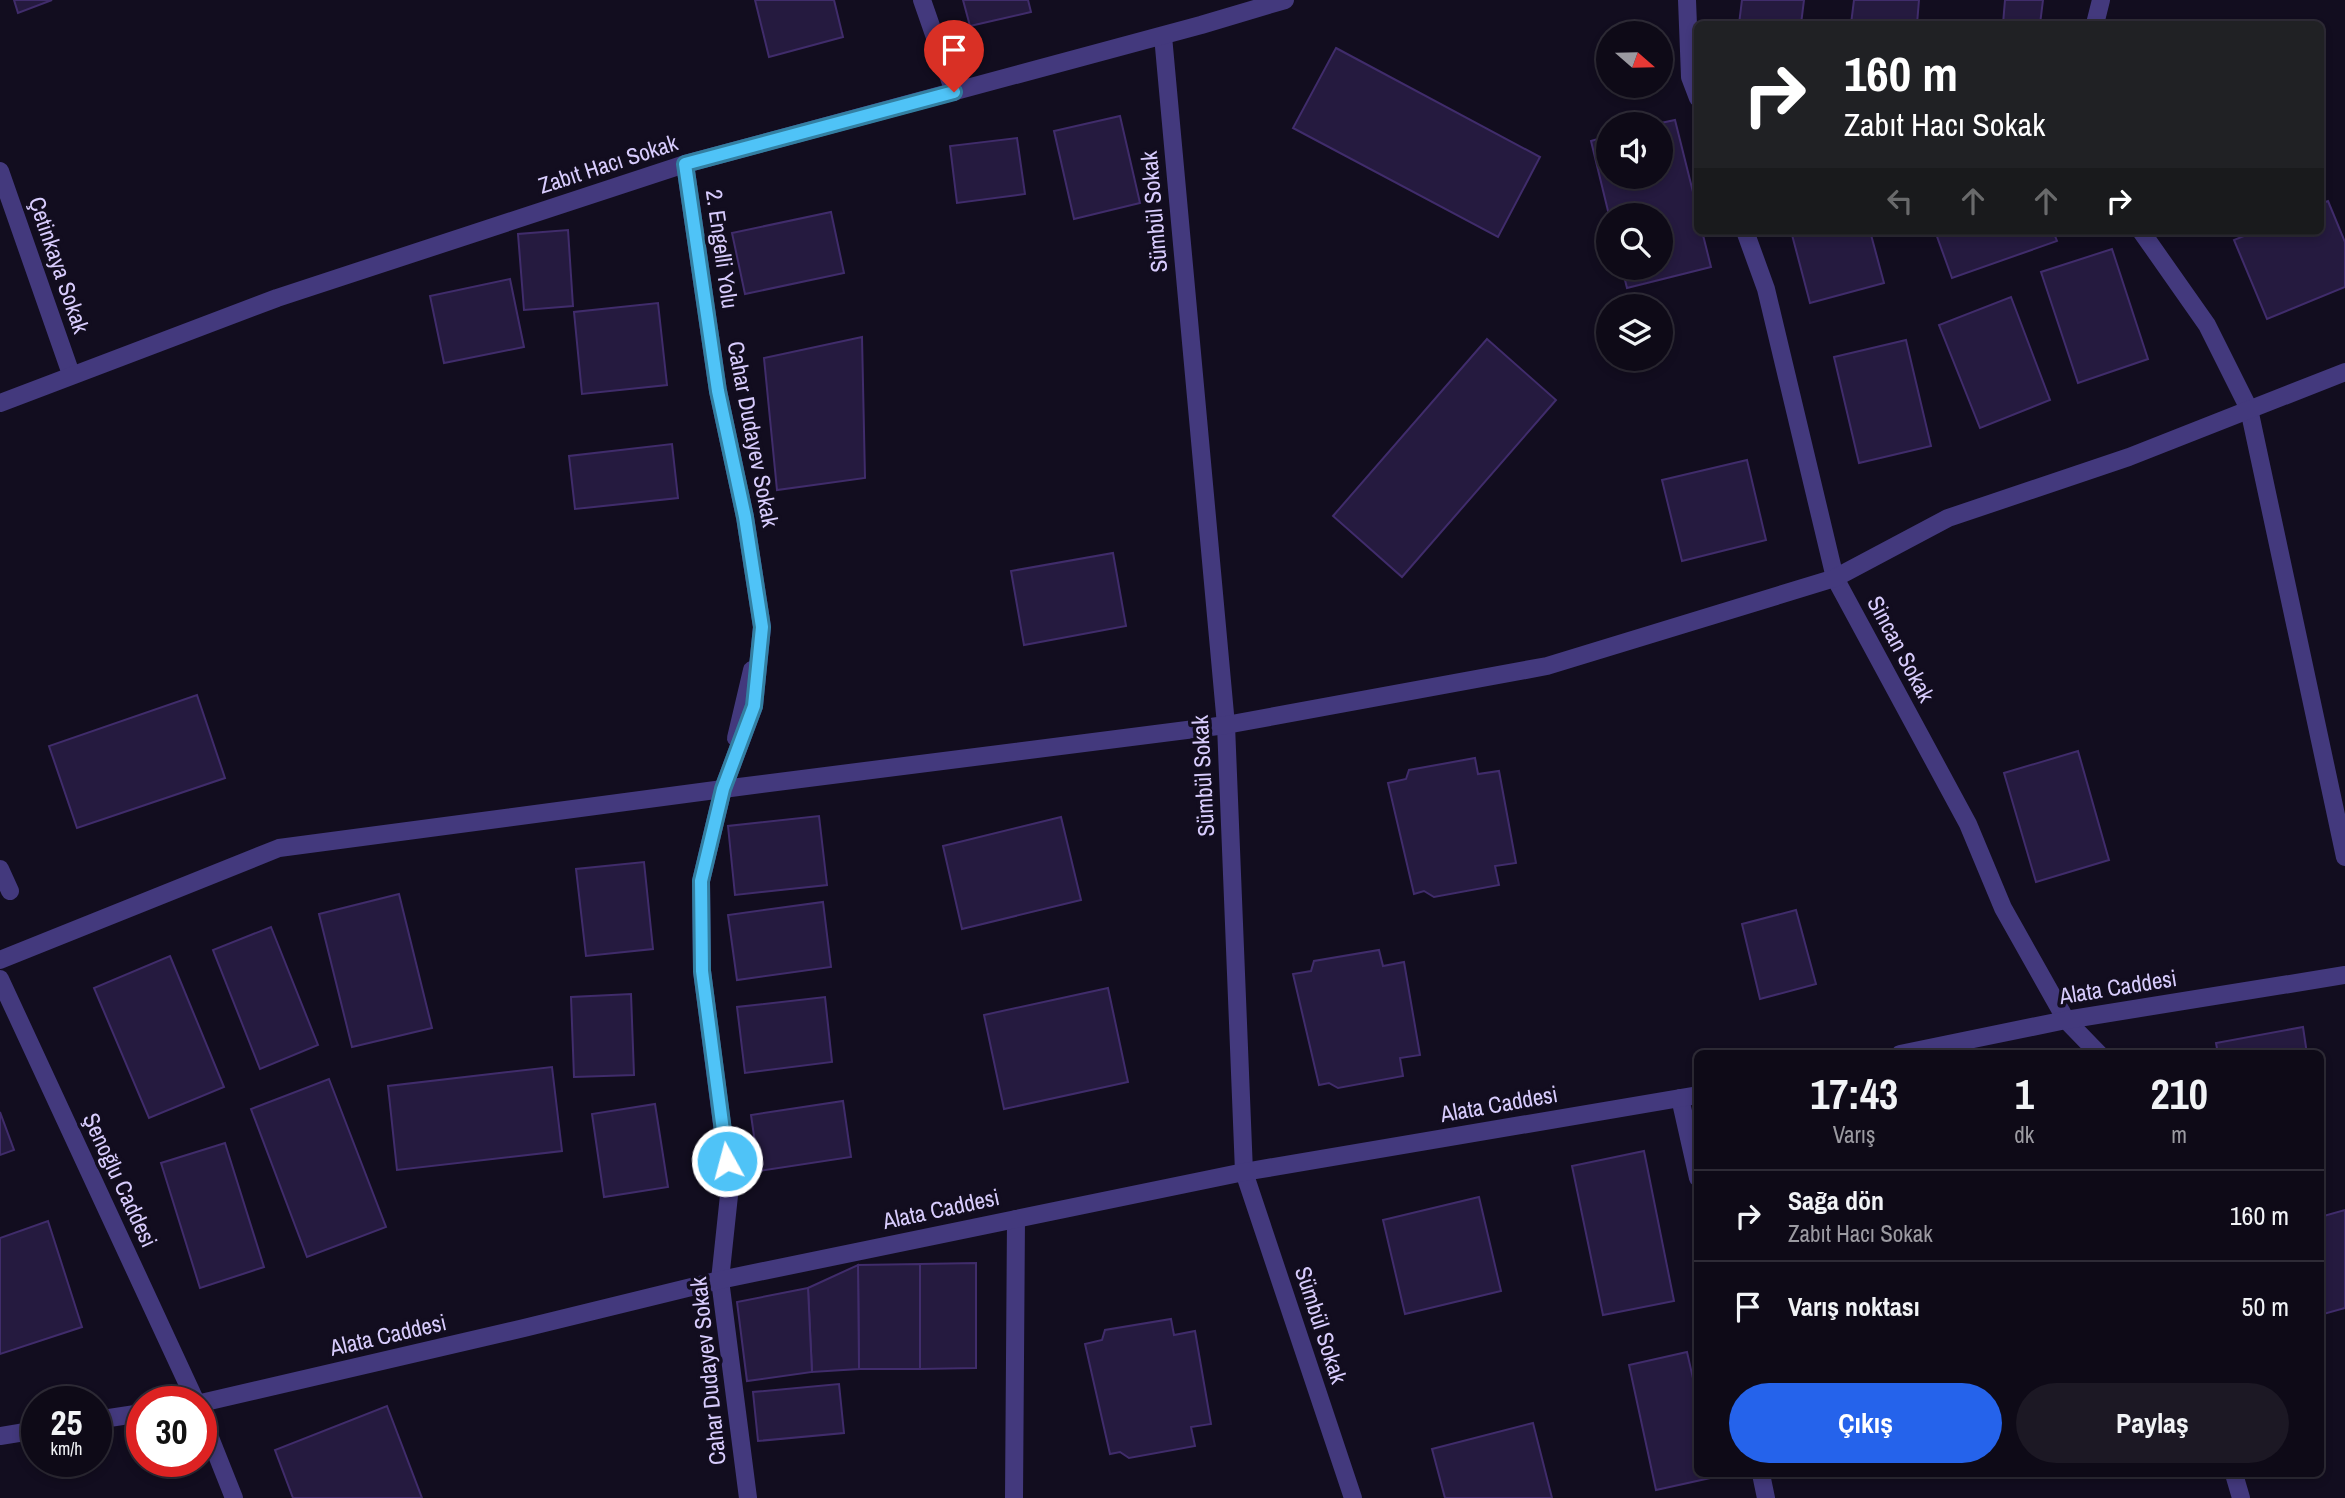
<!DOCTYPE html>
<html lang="tr">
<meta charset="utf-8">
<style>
:root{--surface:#0e0a17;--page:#1c1824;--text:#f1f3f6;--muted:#9b9aa1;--line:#2e2b36;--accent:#2563eb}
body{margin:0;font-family:"Archivo Narrow",sans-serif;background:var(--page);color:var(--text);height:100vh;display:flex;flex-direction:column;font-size:26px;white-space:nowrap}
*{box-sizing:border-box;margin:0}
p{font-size:23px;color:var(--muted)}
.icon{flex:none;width:38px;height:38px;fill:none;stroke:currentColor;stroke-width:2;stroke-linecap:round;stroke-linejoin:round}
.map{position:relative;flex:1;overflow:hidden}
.side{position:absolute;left:1694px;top:1050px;width:630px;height:427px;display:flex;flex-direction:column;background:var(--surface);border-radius:10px;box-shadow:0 4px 10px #0003,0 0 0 2px var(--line)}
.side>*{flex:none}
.banner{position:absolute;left:1694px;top:21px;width:630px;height:214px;border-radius:10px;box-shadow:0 4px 10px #0003,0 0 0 2px var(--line);background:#202124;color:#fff;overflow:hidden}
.needle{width:46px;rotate:110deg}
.tools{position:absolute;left:1596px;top:21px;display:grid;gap:14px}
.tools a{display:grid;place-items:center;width:77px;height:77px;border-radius:50%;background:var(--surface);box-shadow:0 4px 10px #0003,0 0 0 2px var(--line);font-size:35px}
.speed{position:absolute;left:21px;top:1386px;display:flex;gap:14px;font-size:35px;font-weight:700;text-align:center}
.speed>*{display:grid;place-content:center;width:91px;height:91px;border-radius:50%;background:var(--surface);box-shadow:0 4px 10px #0003,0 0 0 2px var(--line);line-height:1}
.speed small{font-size:18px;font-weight:400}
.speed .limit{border:10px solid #d22;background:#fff;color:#111}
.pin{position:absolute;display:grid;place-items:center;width:60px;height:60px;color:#fff;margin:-72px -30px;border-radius:50% 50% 50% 0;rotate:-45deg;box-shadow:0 0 7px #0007}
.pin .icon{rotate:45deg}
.me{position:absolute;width:77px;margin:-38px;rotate:353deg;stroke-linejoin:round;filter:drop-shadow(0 0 5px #0008)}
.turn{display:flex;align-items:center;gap:24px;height:147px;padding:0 35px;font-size:32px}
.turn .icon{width:91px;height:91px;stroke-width:2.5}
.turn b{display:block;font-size:49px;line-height:60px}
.lanes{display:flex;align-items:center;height:66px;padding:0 35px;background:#0003;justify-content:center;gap:35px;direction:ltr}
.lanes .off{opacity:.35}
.eta{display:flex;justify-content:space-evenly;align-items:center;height:119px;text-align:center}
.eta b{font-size:42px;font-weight:800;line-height:49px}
.button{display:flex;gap:14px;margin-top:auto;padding:14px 35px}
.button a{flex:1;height:80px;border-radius:42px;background:var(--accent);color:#fff;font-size:28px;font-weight:800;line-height:80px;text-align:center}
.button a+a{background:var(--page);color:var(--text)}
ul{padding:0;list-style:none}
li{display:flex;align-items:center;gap:21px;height:91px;padding:0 35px;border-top:2px solid var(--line)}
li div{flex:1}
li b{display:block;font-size:26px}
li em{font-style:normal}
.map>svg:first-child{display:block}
</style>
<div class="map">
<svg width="2345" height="1498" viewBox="0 0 2345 1498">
<rect width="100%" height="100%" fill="#120d1f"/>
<g fill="#251a3f" stroke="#402c6b" stroke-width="2">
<polygon points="14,0 52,0 18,13"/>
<polygon points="755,0 834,0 843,37 769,57"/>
<polygon points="963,0 1028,0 1031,12 970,26"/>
<polygon points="1742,0 1804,0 1801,24 1739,24"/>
<polygon points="1854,0 1919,0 1917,24 1851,24"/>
<polygon points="2005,0 2043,0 2040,24 2003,24"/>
<polygon points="1336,48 1540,157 1498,237 1293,128"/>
<polygon points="1120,116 1140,203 1074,219 1054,131"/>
<polygon points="1675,120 1698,212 1698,231 1702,231 1711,267 1627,288 1622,268 1661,268 1661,215 1609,215 1591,141 1608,136 1608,177 1661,177 1661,124 1656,124"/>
<polygon points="1017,138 1025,194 957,203 950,146"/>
<polygon points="2328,201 2345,242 2345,287 2267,319 2234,240 2256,231 2320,231 2320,204"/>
<polygon points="831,212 844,273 745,294 732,233"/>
<polygon points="568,230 573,306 524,310 518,234"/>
<polygon points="1791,231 1870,231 1884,283 1810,303"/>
<polygon points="1935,231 2053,231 2057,241 1952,278"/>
<polygon points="2112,249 2148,359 2078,383 2041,272"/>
<polygon points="510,279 524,347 444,363 430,296"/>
<polygon points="2011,297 2050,400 1980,428 1939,325"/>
<polygon points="658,303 667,385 582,394 574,312"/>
<polygon points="862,337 865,478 777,490 764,358"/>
<polygon points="1487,339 1556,400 1402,577 1333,516"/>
<polygon points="1906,340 1931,446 1859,463 1834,357"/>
<polygon points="672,444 678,498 575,509 569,456"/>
<polygon points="1747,460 1766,540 1682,561 1662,480"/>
<polygon points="1113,553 1126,626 1024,645 1011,571"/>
<polygon points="197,695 225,778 77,828 49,746"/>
<polygon points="2078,751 2109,860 2036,882 2004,773"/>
<polygon points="1475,758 1478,774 1499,771 1516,863 1495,866 1499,885 1434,897 1424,891 1414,894 1388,783 1406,779 1409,770"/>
<polygon points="819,816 827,885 735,895 728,826"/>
<polygon points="1061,817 1081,900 962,929 943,846"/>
<polygon points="644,862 653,949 586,956 576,869"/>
<polygon points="399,894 432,1028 352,1047 319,914"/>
<polygon points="823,902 831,967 737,980 728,915"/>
<polygon points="1796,910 1816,984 1760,999 1742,924"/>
<polygon points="271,927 318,1045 260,1069 213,950"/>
<polygon points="1379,950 1383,966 1404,962 1420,1055 1400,1058 1403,1076 1338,1088 1329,1083 1319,1085 1293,974 1311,971 1314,961"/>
<polygon points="170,956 224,1087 149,1118 94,988"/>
<polygon points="1108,988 1128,1082 1004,1109 984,1015"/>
<polygon points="631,994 634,1075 574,1077 571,997"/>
<polygon points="825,997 832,1062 745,1073 737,1007"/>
<polygon points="2303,1027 2307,1054 2218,1054 2216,1043"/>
<polygon points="552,1067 562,1151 397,1170 388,1086"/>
<polygon points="329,1079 386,1227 307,1257 251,1109"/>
<polygon points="843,1101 851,1157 759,1171 751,1115"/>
<polygon points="655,1104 668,1187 604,1197 592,1114"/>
<polygon points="0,1112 14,1150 0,1155"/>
<polygon points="225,1143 264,1267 200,1288 161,1163"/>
<polygon points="1644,1151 1674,1301 1603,1315 1572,1166"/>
<polygon points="1479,1197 1501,1291 1405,1314 1383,1220"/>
<polygon points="2345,1210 2345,1308 2320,1315 2320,1217"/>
<polygon points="48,1221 82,1327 0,1354 0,1238"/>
<polygon points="976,1263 976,1368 920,1369 920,1264"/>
<polygon points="920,1264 920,1369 859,1369 858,1265"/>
<polygon points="858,1265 859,1369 812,1372 808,1288"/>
<polygon points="808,1288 812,1372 747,1381 737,1302"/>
<polygon points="1171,1319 1174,1335 1195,1331 1211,1424 1191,1427 1195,1446 1129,1458 1120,1452 1110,1454 1085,1344 1102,1340 1105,1330"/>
<polygon points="1687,1352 1698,1400 1698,1474 1714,1474 1715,1477 1656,1490 1629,1365"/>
<polygon points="839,1384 844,1433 758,1441 753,1392"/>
<polygon points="387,1406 422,1498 293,1498 275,1450"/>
<polygon points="1533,1423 1552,1498 1445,1498 1432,1449"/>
</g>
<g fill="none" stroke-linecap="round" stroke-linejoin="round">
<g stroke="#43397d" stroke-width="18">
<polyline points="736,738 752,670"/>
<polyline points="0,869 10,891"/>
</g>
<g stroke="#43397d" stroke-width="18">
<polyline points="922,0 954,92"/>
<polyline points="1687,0 1690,77 1698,98"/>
<polyline points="2095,24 2101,0"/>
<polyline points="1163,36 1226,725 1244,1172 1353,1498"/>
<polyline points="685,164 718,391 745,517 762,627 754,706 723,789 701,881 702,971 730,1186 720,1280 748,1498"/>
<polyline points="0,171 71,374"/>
<polyline points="1745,231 1766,289 1835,578 1968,824 2003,908 2066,1020 2099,1054"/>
<polyline points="2141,231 2207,325 2249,409 2345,857"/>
<polyline points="0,403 277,298 685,164 1201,25 1285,0"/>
<polyline points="0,960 279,848 723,789 1226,725 1547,666 1835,578 1948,518 2129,457 2345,372"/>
<polyline points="1680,1098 1698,1178"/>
<polyline points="1761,1474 1766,1498"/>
<polyline points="2234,1474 2241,1498"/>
<polyline points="1014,1498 1016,1219"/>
</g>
<g stroke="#43397d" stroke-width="18">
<polyline points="0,979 196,1402"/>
<polyline points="1900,1054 2066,1020 2345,975"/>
<polyline points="201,1403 524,1328 720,1280 1016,1219 1244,1172 1698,1095"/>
<polyline points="201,1415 234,1498"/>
<polyline points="96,1420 142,1413"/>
<polyline points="0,1436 37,1430"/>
</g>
</g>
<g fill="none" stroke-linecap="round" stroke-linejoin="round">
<defs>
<polyline id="route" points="727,1161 702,971 701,881 723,789 754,706 762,627 745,517 718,391 685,164 954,92"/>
</defs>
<use href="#route" stroke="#337fa1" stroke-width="18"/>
<use href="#route" stroke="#4fc3f7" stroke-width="12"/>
</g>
<g text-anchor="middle" stroke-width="7" stroke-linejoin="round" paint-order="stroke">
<g font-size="23" fill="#d8ccfd" stroke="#120d1f">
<text transform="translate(608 164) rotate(-18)" y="8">Zabıt Hacı Sokak</text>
<text transform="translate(1154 212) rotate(-95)" y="8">Sümbül Sokak</text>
<text transform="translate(722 249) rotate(82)" y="8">2. Engelli Yolu</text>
<text transform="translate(59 265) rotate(71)" y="8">Çetinkaya Sokak</text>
<text transform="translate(753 434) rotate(79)" y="8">Cahar Dudayev Sokak</text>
<text transform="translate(1901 649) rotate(62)" y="8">Sincan Sokak</text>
<text transform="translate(1203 776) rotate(-93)" y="8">Sümbül Sokak</text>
<text transform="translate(2118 987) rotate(-9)" y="8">Alata Caddesi</text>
<text transform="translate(1499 1104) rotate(-10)" y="8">Alata Caddesi</text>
<text transform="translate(120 1180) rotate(65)" y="8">Şenoğlu Caddesi</text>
<text transform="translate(941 1209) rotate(-12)" y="8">Alata Caddesi</text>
<text transform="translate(1321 1325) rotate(72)" y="8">Sümbül Sokak</text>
<text transform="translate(388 1335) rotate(-13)" y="8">Alata Caddesi</text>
<text transform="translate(708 1371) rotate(-96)" y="8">Cahar Dudayev Sokak</text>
</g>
</g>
</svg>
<div class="tools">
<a><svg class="needle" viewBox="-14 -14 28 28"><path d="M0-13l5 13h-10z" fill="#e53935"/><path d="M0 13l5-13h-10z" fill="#9b9aa1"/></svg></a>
<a><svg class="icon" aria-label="sound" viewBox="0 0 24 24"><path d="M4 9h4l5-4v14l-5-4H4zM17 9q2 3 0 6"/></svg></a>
<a><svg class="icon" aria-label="search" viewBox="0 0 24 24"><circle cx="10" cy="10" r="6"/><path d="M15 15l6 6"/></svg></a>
<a><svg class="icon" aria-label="layers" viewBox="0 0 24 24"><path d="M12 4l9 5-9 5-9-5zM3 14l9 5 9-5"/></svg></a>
</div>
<div class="speed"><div>25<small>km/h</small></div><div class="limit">30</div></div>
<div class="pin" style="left:954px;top:92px;background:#d93025"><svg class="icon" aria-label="arrive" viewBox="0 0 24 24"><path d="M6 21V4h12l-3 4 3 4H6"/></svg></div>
<svg class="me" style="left:727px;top:1161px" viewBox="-20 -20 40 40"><circle r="17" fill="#4fc3f7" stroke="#fff" stroke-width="3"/><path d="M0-11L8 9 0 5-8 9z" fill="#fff"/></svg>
<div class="banner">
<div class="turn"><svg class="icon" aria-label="right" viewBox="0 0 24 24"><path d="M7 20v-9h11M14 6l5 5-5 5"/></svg><div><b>160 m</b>Zabıt Hacı Sokak</div></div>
<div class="lanes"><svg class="icon off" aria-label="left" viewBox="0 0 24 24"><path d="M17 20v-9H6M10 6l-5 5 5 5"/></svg><svg class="icon off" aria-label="ahead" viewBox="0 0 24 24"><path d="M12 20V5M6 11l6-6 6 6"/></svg><svg class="icon off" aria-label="ahead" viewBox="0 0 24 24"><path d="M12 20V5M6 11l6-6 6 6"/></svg><svg class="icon" aria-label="right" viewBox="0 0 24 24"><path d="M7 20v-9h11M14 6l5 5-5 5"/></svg></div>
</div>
<section class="side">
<div class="eta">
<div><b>17:43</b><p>Varış</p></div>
<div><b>1</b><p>dk</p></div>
<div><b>210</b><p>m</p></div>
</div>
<ul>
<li><svg class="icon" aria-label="right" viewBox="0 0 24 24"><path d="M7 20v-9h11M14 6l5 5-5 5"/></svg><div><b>Sağa dön</b><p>Zabıt Hacı Sokak</p></div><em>160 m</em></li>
<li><svg class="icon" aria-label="arrive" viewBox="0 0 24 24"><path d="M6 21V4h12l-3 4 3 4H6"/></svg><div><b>Varış noktası</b></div><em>50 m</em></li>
</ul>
<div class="button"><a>Çıkış</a><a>Paylaş</a></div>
</section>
</div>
